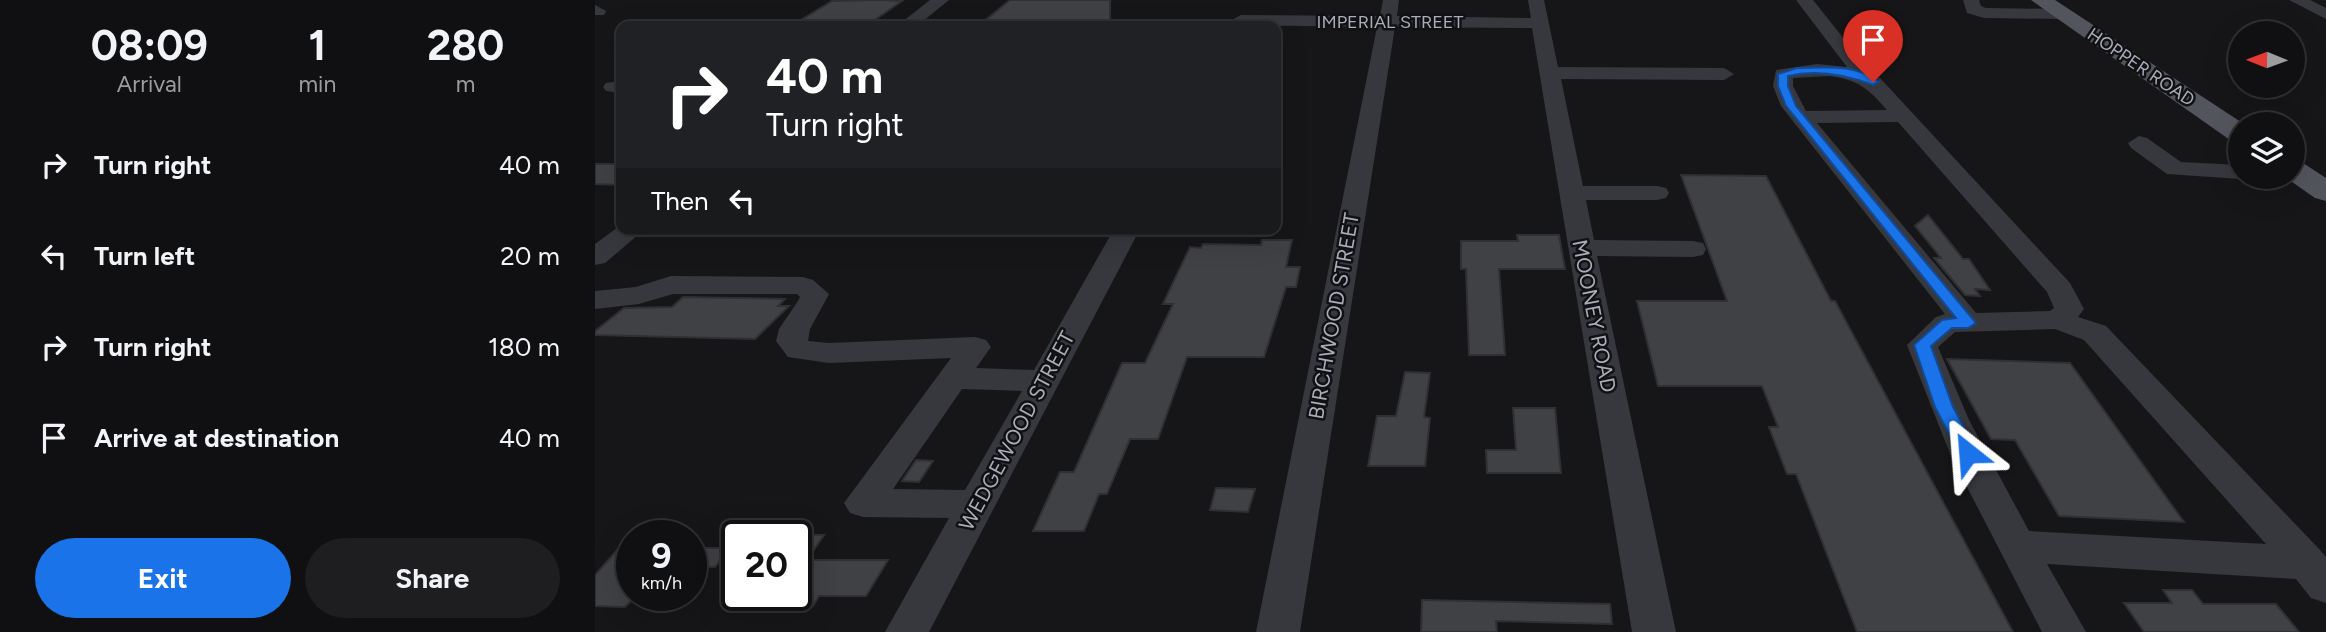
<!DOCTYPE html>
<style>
:root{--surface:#101012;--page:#1e1e20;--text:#f1f3f6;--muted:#9c9d9f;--line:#303032;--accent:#1a73e8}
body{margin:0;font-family:Figtree,sans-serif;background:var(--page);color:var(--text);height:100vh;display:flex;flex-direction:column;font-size:26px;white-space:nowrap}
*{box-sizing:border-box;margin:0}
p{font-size:23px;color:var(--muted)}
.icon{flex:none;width:38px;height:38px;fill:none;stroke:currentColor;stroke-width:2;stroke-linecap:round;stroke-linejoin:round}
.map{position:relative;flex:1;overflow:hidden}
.details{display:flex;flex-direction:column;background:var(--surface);width:595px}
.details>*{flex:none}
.banner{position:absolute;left:21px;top:21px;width:665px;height:214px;border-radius:14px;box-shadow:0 7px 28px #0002,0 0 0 2px var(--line);background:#202124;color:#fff;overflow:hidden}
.needle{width:46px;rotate:271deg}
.buttons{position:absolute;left:1633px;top:21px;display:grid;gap:14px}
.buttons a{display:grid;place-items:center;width:77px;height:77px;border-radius:50%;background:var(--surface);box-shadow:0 7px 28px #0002,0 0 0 2px var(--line);font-size:35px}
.speed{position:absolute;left:21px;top:520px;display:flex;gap:14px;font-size:35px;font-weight:700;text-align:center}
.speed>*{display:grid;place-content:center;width:91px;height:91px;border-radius:50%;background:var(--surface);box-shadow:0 7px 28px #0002,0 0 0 2px var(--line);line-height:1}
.speed small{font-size:18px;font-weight:400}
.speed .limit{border:4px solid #111;border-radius:10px;background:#fff;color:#111}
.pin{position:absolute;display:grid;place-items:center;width:60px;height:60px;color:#fff;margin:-72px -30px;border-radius:50% 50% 50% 0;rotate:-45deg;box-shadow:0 0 7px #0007}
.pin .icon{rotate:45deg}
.me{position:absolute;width:77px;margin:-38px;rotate:332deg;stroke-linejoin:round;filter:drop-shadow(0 0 5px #0008)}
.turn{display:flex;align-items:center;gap:24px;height:147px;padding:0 35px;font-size:32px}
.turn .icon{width:91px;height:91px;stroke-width:2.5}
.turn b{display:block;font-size:49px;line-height:60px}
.then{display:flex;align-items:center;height:66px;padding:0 35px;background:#0003;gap:14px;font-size:26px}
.eta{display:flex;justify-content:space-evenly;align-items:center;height:119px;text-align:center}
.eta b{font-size:42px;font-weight:700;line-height:49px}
.button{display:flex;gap:14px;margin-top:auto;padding:14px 35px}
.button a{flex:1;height:80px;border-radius:42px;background:var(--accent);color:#fff;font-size:28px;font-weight:700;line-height:80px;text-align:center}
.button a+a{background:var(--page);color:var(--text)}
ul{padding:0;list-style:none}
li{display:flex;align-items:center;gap:21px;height:91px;padding:0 35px}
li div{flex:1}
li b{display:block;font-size:26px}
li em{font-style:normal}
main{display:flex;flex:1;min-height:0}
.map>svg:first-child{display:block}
</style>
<main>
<section class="details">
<div class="eta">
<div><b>08:09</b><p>Arrival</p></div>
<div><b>1</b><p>min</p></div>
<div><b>280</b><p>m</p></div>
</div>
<ul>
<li><svg class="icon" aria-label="right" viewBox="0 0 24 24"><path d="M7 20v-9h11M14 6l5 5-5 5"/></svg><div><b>Turn right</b></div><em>40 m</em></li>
<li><svg class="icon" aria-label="left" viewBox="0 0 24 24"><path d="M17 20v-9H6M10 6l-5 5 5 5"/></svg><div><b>Turn left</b></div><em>20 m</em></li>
<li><svg class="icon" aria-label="right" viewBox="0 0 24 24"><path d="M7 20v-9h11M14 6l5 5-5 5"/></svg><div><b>Turn right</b></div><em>180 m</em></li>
<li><svg class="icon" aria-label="arrive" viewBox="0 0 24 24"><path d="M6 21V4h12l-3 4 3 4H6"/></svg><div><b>Arrive at destination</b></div><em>40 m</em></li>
</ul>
<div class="button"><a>Exit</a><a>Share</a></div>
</section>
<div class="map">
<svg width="1731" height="632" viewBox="0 0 1731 632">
<rect width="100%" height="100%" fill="#161618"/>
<g fill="#404145" stroke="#303034" stroke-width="2">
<polygon points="415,0 515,0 515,26 391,26 394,23 387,23"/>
<polygon points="237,1 282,0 307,1 271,26 196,26"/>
<polygon points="0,164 26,164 26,185 0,184"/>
<polygon points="1086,175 1171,176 1236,301 1240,301 1418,632 1262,632 1201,474 1192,474 1174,427 1183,427 1167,386 1063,386 1042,301 1132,301"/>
<polygon points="1333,215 1368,259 1374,259 1395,290 1380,289 1385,296 1370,295 1339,258 1346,258 1320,226"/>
<polygon points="922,235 964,235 970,269 904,269 910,355 874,355 871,269 866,269 866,241 923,241"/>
<polygon points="667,240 697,240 691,267 705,267 701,287 691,287 669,357 592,357 563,439 535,439 512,494 504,494 489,531 438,531 465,472 479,472 527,363 550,363 578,304 568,304 595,247 606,248 608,244 666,245"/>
<polygon points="88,297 190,299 183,306 194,306 160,339 0,335 0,331 29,308 77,307"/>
<polygon points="1352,359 1475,363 1589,522 1464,516 1420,440 1396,439"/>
<polygon points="810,372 835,373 829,417 835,418 830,466 773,466 782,416 801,416"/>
<polygon points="918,408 960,408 966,473 892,473 891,450 921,450"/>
<polygon points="321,460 338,461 324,482 307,481"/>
<polygon points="621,488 660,489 653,512 615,510"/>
<polygon points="201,535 229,535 212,560 293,560 271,596 224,596 218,606 201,606"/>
<polygon points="96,548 135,548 120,567 96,567"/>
<polygon points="23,549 37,549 37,600 30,607 0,606 0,575"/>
<polygon points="1568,590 1597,590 1608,604 1681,604 1704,632 1549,632 1529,603 1577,603"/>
<polygon points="827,600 1015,604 1017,624 901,621 902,632 826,632"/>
</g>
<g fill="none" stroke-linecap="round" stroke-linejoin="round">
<g fill="#37383d" fill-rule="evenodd">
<polygon points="335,0 354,0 322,26 302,26"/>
<polygon points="788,0 804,0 802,16 936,18 933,0 949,0 963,67 1129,68 1139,74 1129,80 966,79 988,186 1062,186 1071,188 1074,193 1071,198 1062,200 991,200 999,240 1098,241 1108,243 1111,249 1108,255 1098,257 1002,256 1081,632 1037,632 937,28 800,27 705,632 661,632 782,27 646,25 637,20 646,15 785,16"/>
<path d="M1201 0H1218L1277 74 1285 78 1475 283 1489 309 1483 317 1511 326 1726 551 1731 557V603L1716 598 1701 579 1452 564 1491 632H1447L1356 456 1312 345 1341 317 1350 314 1186 106 1178 86 1181 70 1222 64 1252 67ZM1234 76C1262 79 1274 89 1292 110L1211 111 1198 86V78ZM1303 122 1452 292 1459 308 1455 311 1381 313 1222 123ZM1460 329 1489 340 1671 544 1434 531 1374 420 1343 347 1360 332Z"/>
<polygon points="1368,0 1384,0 1386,6 1391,8 1467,9 1476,14 1467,19 1389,18 1372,13"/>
<polygon points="1694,0 1715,0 1731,8 1731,19"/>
<polygon points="0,5 11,11 9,15 0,15"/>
<polygon points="26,81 26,93 11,91 8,87 11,83"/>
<polygon points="1544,136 1552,138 1586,162 1645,165 1645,177 1654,177 1645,179 1572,174 1536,148 1533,143"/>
<polygon points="26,225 26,229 50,229 10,263 0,265 0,244"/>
<path d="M519 229H545L334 632H290L354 518 268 517 255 513 249 503 356 358 234 363 193 357 181 341 184 329 203 301 205 297 202 294H78L44 304 0 309V291L41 287 76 276 208 277 218 280 234 294 215 329 213 341 234 343 380 337 391 340 396 347 381 368 439 370ZM367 389 427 391 370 490 298 489Z"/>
</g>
<g fill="#53555d" fill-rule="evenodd">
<polygon points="1436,0 1460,0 1649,124 1645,124 1645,142 1635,140"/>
<polygon points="1698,160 1708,163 1731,178 1731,201 1720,198 1690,177 1698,177"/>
</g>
</g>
<path fill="#1a73e8" stroke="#114b97" stroke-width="2" d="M1202 68C1227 68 1264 63 1284 82L1278 85C1252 75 1222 69 1193 76V86L1201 106 1381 323 1373 328H1357L1336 346 1358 407 1383 453 1380 458H1366L1364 453 1340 407 1319 345 1347 320 1361 318 1191 106 1183 86V74Z"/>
<g text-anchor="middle" stroke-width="5" stroke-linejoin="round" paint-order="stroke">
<g font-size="18" fill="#a8adb9" stroke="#111113">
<text x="795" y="28">IMPERIAL STREET</text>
<text transform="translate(1546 67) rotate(34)" y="6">HOPPER ROAD</text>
</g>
<g font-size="21" fill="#a8adb9" stroke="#111113">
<text transform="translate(739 316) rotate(-80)" y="7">BIRCHWOOD STREET</text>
<text transform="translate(999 316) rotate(79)" y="7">MOONEY ROAD</text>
<text transform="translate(422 431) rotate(-62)" y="7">WEDGEWOOD STREET</text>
</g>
</g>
</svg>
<div class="buttons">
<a><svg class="needle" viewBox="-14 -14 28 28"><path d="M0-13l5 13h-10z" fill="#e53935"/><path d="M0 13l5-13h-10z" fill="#9c9d9f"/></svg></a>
<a><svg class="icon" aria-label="layers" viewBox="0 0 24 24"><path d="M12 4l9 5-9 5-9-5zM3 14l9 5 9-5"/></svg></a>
</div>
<div class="speed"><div>9<small>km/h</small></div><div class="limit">20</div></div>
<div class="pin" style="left:1278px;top:82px;background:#d93025"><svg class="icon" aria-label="arrive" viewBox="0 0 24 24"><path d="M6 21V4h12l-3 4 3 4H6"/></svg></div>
<svg class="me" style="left:1373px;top:453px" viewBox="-20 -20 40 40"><path d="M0-17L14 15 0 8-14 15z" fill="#1a73e8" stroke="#fff" stroke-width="4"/></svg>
<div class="banner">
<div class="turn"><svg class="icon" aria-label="right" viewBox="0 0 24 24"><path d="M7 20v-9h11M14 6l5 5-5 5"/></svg><div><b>40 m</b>Turn right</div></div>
<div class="then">Then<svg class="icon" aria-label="left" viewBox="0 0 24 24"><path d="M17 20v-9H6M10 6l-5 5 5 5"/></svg></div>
</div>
</div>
</main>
